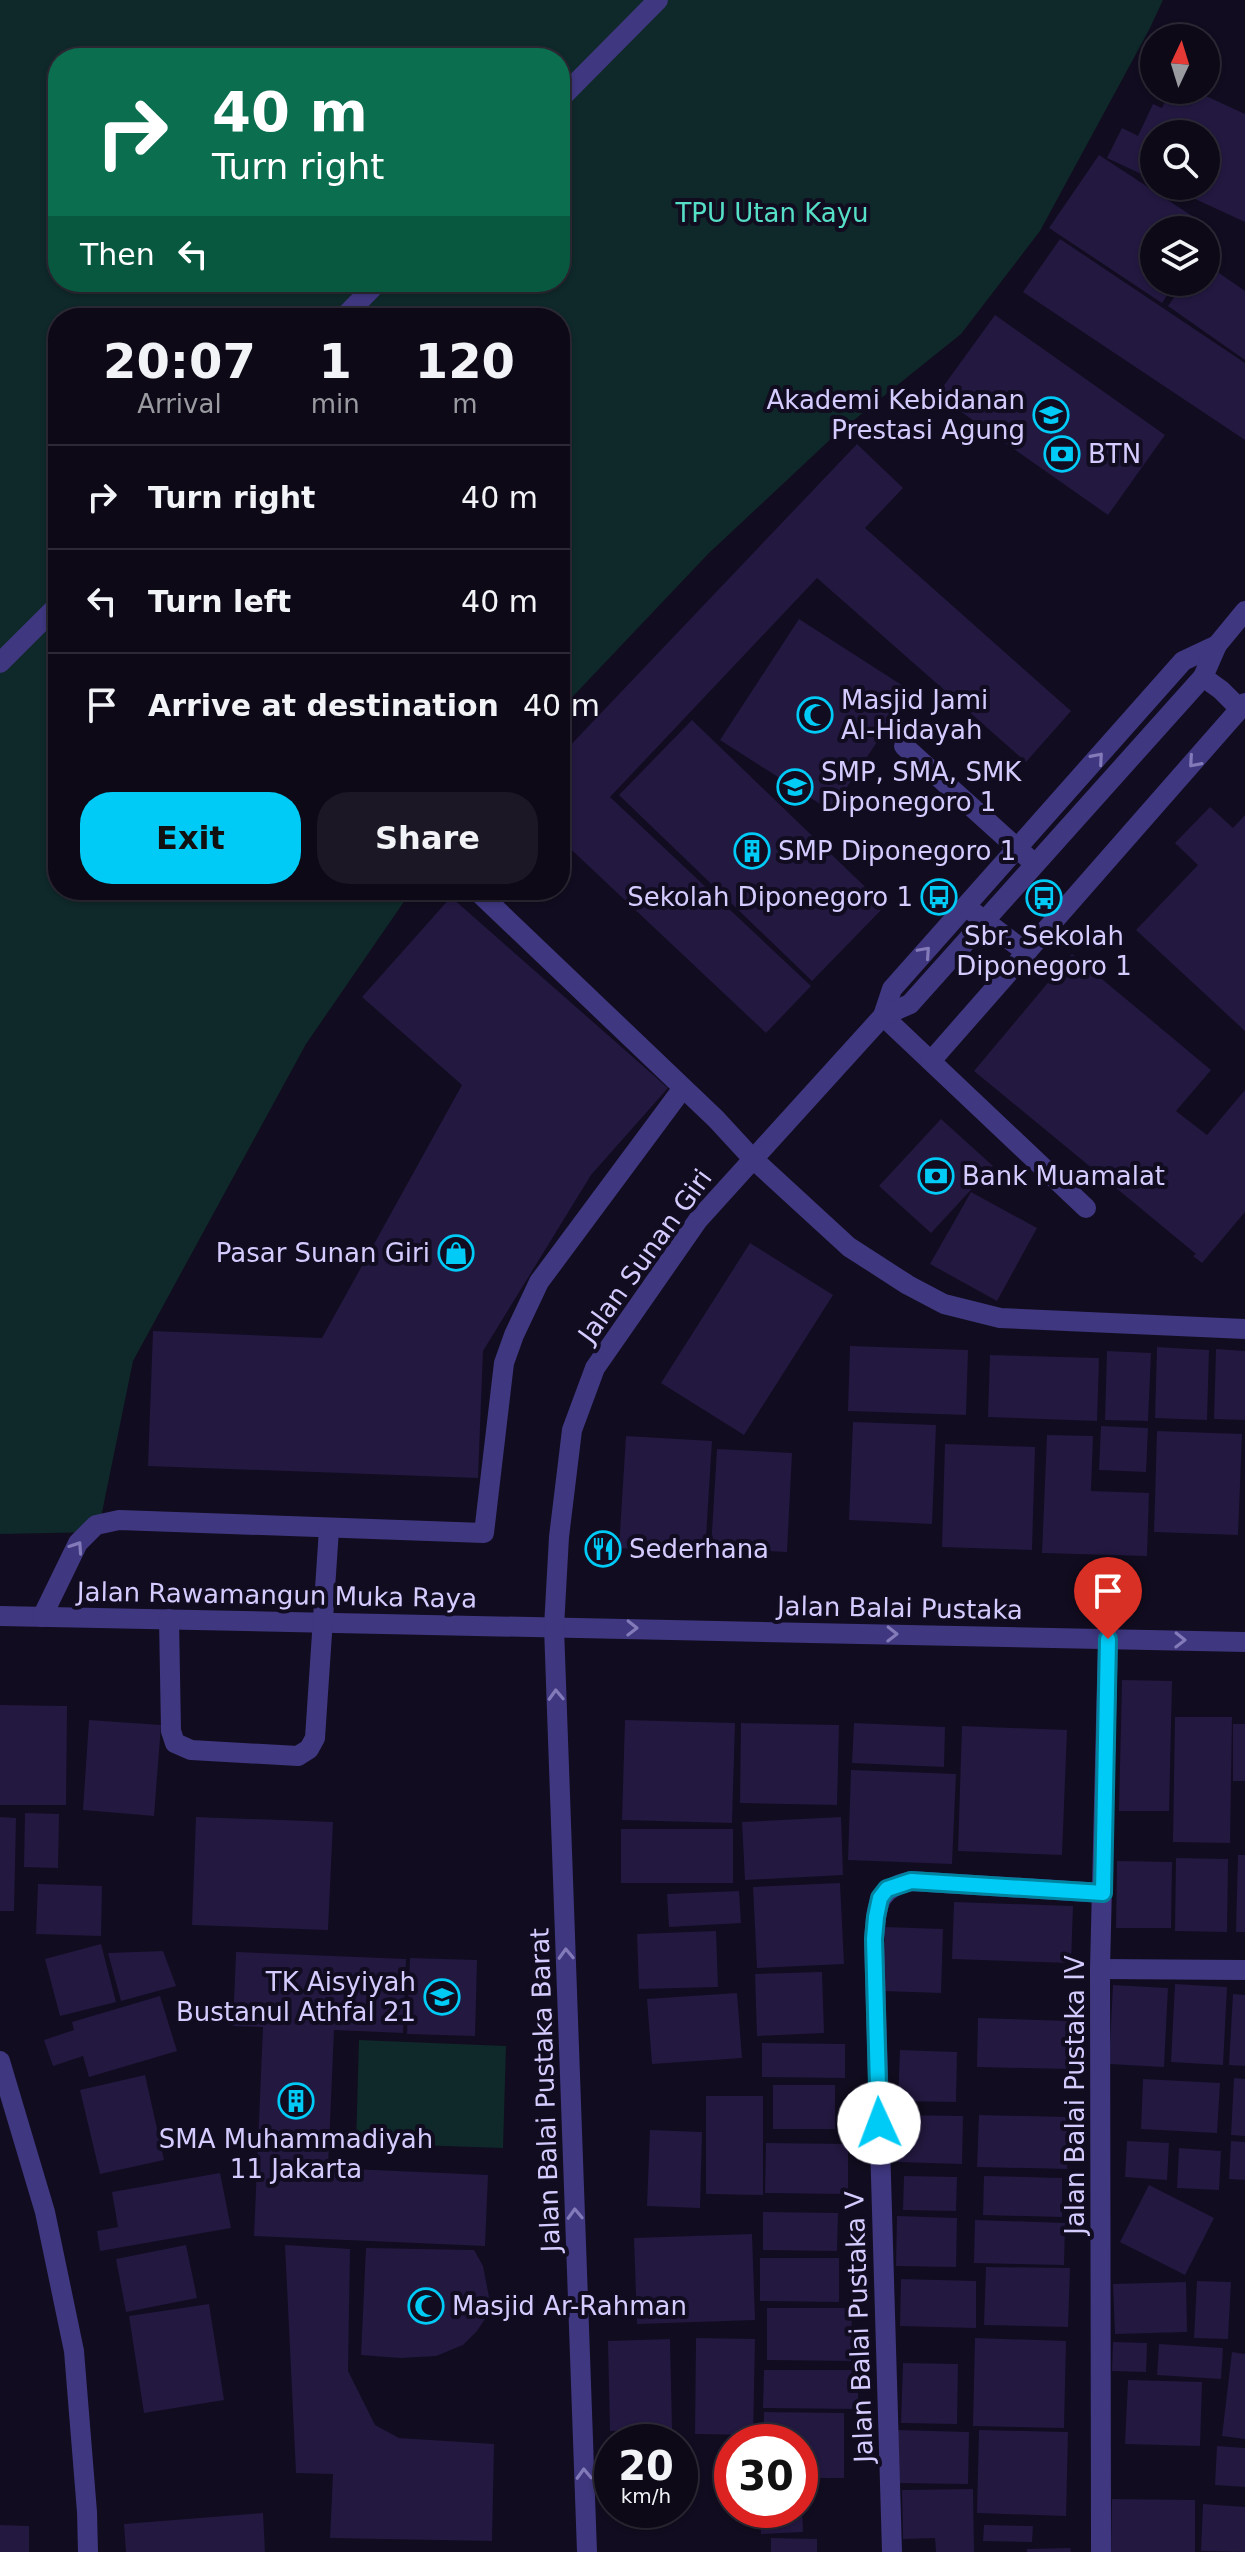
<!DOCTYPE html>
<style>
:root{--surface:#0d0917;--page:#1b1724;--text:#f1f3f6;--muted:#9a9aa1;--line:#2d2a36;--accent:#00cbf6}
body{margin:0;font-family:"DejaVu Sans",sans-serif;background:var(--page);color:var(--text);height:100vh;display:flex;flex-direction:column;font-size:30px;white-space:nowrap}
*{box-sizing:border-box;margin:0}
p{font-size:26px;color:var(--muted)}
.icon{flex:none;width:44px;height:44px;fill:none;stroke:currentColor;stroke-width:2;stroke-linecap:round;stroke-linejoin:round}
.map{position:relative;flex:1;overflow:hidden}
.drawer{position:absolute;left:48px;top:308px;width:522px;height:592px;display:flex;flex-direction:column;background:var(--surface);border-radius:32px;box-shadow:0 2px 6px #0004,0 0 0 2px var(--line)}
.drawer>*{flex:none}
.banner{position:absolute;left:48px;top:48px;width:522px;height:244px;border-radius:32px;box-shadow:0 2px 6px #0004,0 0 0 2px var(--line);background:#0b6e4f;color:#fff;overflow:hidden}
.needle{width:52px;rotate:4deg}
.tools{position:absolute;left:1140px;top:24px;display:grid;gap:16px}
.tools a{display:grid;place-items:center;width:80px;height:80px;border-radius:50%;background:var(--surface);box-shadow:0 2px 6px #0004,0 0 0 2px var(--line);font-size:40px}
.speed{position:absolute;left:594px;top:2424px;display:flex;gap:16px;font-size:40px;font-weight:700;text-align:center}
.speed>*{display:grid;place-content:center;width:104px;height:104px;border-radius:50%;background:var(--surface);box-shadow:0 2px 6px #0004,0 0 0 2px var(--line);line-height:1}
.speed small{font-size:20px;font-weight:400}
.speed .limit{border:12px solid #d22;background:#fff;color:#111}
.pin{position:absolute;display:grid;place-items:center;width:68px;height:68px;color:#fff;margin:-82px -34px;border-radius:50% 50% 50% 0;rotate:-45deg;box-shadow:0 0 8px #0007}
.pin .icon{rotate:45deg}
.me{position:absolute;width:88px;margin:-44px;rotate:358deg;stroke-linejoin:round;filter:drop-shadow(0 0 6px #0008)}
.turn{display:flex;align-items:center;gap:28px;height:168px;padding:0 32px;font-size:36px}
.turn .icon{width:104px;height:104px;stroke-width:2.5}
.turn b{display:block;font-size:56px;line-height:68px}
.then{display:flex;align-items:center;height:76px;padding:0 32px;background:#0003;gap:16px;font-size:30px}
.eta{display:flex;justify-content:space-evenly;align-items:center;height:136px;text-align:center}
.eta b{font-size:48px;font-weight:700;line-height:56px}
.primary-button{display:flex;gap:16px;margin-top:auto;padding:16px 32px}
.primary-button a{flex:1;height:92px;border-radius:32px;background:var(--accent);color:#111;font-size:32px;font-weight:700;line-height:92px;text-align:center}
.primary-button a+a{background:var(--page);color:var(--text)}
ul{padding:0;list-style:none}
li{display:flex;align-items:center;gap:24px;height:104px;padding:0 32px;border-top:2px solid var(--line)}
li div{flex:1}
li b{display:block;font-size:30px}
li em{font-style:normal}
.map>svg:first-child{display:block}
</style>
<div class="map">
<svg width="1245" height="2552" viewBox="0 0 1245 2552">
<rect width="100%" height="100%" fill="#110c1f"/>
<g fill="#0f2829" fill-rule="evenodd">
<path d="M0 0H1163L1149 30 1040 231 961 334 834 436 708 554 560 710V318H58V890H412L306 1044 133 1361 98 1532 0 1534ZM58 58H560V282H58Z"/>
<polygon points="359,2040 506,2046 503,2148 356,2143"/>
</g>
<g fill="#231840">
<polygon points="1171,90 1193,90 1245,114 1245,222 1167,186 1206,186 1206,134 1154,134 1154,180 1107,158 1122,128 1138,136 1153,104 1162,108"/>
<polygon points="1099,155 1212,229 1206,238 1206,230 1154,230 1154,282 1176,282 1162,303 1049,228"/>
<polygon points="1060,239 1245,363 1245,440 1023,292"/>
<polygon points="1206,264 1245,291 1245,360 1168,306 1185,282 1206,282"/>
<polygon points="995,315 1165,435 1108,515 937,395"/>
<polygon points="857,444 903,488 865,528 1071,711 1026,762 817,578 610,797 811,986 766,1033 560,839 560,750 563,753"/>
<polygon points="799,619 911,691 831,811 720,740"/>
<polygon points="692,720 885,906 812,981 619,795"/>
<polygon points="1210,807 1233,828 1245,815 1245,1031 1136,930 1198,865 1175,843"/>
<polygon points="451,897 668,1088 591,1175 483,1351 478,1478 148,1466 153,1331 322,1338 462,1085 362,997"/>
<polygon points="1072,954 1211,1070 1176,1111 1207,1135 1245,1090 1245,1212 1202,1263 1193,1256 1196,1254 974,1071"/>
<polygon points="941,1119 993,1166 931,1233 879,1186"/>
<polygon points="971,1192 1037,1228 997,1301 930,1264"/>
<polygon points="750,1243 833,1295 744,1435 661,1383"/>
<polygon points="850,1346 968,1350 966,1415 848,1411"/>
<polygon points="1157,1347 1209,1350 1207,1420 1155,1418"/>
<polygon points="1216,1349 1245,1351 1245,1420 1214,1419"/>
<polygon points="1107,1351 1151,1353 1148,1421 1105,1420"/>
<polygon points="990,1355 1099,1358 1097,1421 988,1417"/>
<polygon points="853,1422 936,1425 932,1524 849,1520"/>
<polygon points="1101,1426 1148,1428 1146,1472 1099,1470"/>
<polygon points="1157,1431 1242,1434 1238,1535 1154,1532"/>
<polygon points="1047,1435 1093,1436 1091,1491 1149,1493 1147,1556 1042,1553"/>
<polygon points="626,1436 712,1441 705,1553 619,1548"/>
<polygon points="945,1444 1035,1447 1032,1550 942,1547"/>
<polygon points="717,1449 792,1453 787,1552 711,1548"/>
<polygon points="1122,1680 1172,1681 1169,1811 1119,1811"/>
<polygon points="0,1705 67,1706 66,1805 0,1805"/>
<polygon points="1175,1717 1232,1717 1230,1843 1173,1842"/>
<polygon points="89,1720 161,1725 154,1816 83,1810"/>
<polygon points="625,1720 735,1723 732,1823 622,1820"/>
<polygon points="741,1723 839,1725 837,1805 740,1803"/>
<polygon points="854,1723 945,1727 944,1767 852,1763"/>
<rect x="1233" y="1724" width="12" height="57"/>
<polygon points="962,1726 1067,1730 1062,1855 958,1851"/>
<polygon points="851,1770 956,1774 952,1864 848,1860"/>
<polygon points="25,1813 59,1814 58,1868 24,1867"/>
<polygon points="0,1817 16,1818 14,1911 0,1911"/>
<polygon points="196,1817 333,1822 328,1930 192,1925"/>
<polygon points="841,1817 843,1875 745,1880 742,1822"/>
<rect x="621" y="1829" width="112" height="54"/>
<polygon points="1238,1855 1245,1855 1245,1932 1236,1932"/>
<polygon points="1176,1858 1228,1859 1227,1932 1175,1931"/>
<polygon points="1117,1861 1172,1862 1171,1928 1116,1928"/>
<polygon points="840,1883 844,1964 757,1968 753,1887"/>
<polygon points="38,1884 102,1886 101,1936 36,1934"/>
<polygon points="739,1891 741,1923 669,1927 667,1894"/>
<polygon points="954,1902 1073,1906 1071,1963 952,1959"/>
<polygon points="885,1927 943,1929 941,1993 883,1991"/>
<polygon points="716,1931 718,1987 639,1989 637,1934"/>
<polygon points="101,1944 116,2002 60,2016 45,1959"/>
<polygon points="163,1951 176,1986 121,2001 108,1953"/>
<polygon points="236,1952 406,1959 403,2033 334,2030 328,2168 488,2175 485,2246 254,2236 263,2027 233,2026"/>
<polygon points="410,1958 477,1960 475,2036 407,2034"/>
<polygon points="822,1972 824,2033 757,2036 755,1974"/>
<polygon points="1175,1984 1227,1987 1223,2065 1171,2062"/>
<polygon points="1113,1985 1168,1988 1164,2067 1109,2064"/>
<polygon points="737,1993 742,2058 652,2064 647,1999"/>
<polygon points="1233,1994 1245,1995 1245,2066 1229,2065"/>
<polygon points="160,1996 177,2051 89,2077 83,2056 53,2066 44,2040 74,2030 72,2022"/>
<polygon points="978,2018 1068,2021 1067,2069 977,2067"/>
<polygon points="762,2043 845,2044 845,2078 762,2077"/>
<polygon points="900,2050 957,2052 956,2102 898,2101"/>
<polygon points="145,2075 164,2160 100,2174 80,2090"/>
<polygon points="1234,2078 1245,2079 1245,2136 1231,2135"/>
<polygon points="1143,2079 1220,2083 1217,2133 1141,2129"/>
<rect x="773" y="2085" width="62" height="44"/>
<polygon points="706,2096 763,2096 763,2195 706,2194"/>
<polygon points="899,2115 963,2116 962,2164 898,2162"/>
<polygon points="979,2115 1068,2117 1067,2169 977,2167"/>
<polygon points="650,2130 702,2132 700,2208 647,2206"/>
<polygon points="1127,2141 1169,2143 1167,2180 1125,2177"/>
<polygon points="1231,2141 1245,2142 1245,2180 1229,2179"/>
<polygon points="766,2143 848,2144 848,2194 765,2193"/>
<polygon points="1179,2148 1221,2151 1219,2190 1177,2188"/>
<polygon points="220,2173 231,2228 100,2251 97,2231 118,2227 112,2192"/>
<polygon points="904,2176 957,2177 956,2211 903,2210"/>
<polygon points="984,2176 1062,2178 1062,2217 983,2215"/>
<polygon points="1149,2185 1214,2218 1185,2275 1120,2242"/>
<polygon points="763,2212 838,2213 837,2251 763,2250"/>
<polygon points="897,2216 957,2218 956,2267 896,2266"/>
<polygon points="975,2220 1065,2223 1064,2265 974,2263"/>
<polygon points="752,2234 755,2320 637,2324 634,2238"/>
<polygon points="186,2245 197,2298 126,2312 116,2259"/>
<polygon points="285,2245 350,2249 348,2371 375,2425 399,2438 494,2444 492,2541 330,2538 333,2474 296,2473"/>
<polygon points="366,2248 474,2250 483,2266 489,2297 487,2316 477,2331 463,2345 436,2356 400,2358 361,2355"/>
<polygon points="760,2258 839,2258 839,2302 760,2301"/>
<polygon points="986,2267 1070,2268 1068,2327 984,2325"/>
<polygon points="901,2279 976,2281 976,2328 900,2326"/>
<polygon points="1197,2281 1231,2282 1228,2339 1194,2338"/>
<polygon points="1186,2282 1187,2332 1115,2334 1113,2284"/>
<polygon points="209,2304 224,2400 144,2413 129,2316"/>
<polygon points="767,2308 852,2308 851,2361 767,2360"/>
<polygon points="696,2338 755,2339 753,2435 695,2434"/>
<polygon points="975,2338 1066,2341 1064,2428 973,2426"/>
<polygon points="670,2339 672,2429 610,2431 608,2341"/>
<polygon points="1113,2342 1147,2343 1146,2372 1112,2371"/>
<polygon points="1159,2344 1223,2348 1221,2379 1157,2375"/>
<polygon points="1232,2352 1245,2354 1245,2439 1222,2436"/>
<polygon points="903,2363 958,2364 957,2424 901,2423"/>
<polygon points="764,2370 858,2370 858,2409 763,2408"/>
<polygon points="1128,2380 1202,2382 1200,2446 1125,2444"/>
<polygon points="764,2412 844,2413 844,2478 800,2478 800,2442 763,2442"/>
<polygon points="897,2430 969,2432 968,2484 896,2483"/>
<polygon points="979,2430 1068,2432 1066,2516 977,2513"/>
<polygon points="1217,2446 1245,2448 1245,2487 1215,2485"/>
<polygon points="973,2489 974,2552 936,2552 935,2538 903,2539 902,2490"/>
<polygon points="1112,2499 1195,2500 1195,2552 1111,2552"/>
<polygon points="1203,2504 1245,2507 1245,2552 1201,2551"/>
<polygon points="760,2510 802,2510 803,2532 761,2534"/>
<polygon points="263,2513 265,2552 126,2552 124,2524"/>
<polygon points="0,2525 29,2526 29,2552 0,2552"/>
<polygon points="984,2525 1033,2526 1032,2542 983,2541"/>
<polygon points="771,2538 817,2539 817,2552 771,2552"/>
<polygon points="1070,2548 1071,2552 1027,2552 1027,2549"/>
</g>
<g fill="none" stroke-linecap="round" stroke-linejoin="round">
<g stroke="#3f377f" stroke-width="20">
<polyline points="560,99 658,0"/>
<polyline points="343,318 378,282"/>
<polyline points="0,663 58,605"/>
<polyline points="1203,677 1221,690 1240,709"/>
<polyline points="904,746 1027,857"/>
<polyline points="476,890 716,1119 752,1158 849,1247 908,1285 944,1304 1000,1318 1245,1329"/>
<polyline points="973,912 1027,953"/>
<polyline points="883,1016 892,989 1183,661 1217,645"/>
<polyline points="883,1016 1086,1208"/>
<polyline points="931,1061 1245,703"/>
<polyline points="0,1616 1245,1642"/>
<polyline points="42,1617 78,1543 96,1525 119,1520 484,1533 504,1363 514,1335 539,1282 683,1088"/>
<polyline points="169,1619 171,1731 175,1743 191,1750 298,1756 309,1749 315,1738 329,1529"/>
<polyline points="1100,1969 1245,1970"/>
<polyline points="0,2061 45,2212 74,2351 87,2512 88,2552"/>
<polyline points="587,2552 554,1627 559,1537 572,1430 595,1368 698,1220 883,1016 910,1004 1203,677 1217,645 1245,611"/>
<path d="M892 2552 874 1939C877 1907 875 1889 911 1881L1103 1893"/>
<polyline points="1101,2552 1100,1969 1108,1639"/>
</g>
</g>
<defs><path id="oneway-chevron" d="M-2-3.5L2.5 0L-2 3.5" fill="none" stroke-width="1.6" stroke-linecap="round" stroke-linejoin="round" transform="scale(2)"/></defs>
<g stroke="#827ab9">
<use href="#oneway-chevron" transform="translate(1098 758) rotate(-49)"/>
<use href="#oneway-chevron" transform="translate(1194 762) rotate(131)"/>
<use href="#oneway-chevron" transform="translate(925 952) rotate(-48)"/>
<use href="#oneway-chevron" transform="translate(77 1547) rotate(-56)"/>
<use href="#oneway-chevron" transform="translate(632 1628) rotate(1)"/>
<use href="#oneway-chevron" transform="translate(892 1634) rotate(1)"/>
<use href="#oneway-chevron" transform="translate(1180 1640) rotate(1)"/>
<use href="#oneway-chevron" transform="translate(556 1695) rotate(-92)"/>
<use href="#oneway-chevron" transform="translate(566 1954) rotate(-92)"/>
<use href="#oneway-chevron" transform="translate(575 2214) rotate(-92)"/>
<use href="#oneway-chevron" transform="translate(584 2474) rotate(-92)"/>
</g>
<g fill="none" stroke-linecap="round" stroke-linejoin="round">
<defs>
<polyline id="route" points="879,2123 874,1939 876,1917 880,1898 887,1889 911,1881 1103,1893 1108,1639"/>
</defs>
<use href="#route" stroke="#0084a0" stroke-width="20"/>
<use href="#route" stroke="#00cbf6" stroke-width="14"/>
</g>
<defs>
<symbol id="university-ring" viewBox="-11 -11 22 22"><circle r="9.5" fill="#110c1f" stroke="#00cbf6" stroke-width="1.5"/><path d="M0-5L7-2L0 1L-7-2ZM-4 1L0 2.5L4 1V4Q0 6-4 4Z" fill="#00cbf6"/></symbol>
<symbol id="bank-ring" viewBox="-11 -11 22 22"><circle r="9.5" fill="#110c1f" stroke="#00cbf6" stroke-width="1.5"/><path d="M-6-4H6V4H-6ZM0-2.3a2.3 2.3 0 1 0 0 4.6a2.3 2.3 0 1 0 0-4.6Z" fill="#00cbf6"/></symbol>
<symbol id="mosque-ring" viewBox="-11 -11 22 22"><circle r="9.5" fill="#110c1f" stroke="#00cbf6" stroke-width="1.5"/><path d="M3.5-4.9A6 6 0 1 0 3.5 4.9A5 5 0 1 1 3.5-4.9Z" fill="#00cbf6"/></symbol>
<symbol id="school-ring" viewBox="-11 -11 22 22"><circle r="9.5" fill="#110c1f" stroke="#00cbf6" stroke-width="1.5"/><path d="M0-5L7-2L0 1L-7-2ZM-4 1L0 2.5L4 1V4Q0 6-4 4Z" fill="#00cbf6"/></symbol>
<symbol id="building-ring" viewBox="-11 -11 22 22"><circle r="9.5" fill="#110c1f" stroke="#00cbf6" stroke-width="1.5"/><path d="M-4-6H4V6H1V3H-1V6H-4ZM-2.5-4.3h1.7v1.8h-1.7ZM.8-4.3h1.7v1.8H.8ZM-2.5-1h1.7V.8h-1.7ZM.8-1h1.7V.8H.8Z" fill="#00cbf6"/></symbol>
<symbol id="bus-ring" viewBox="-11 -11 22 22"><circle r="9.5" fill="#110c1f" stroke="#00cbf6" stroke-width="1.5"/><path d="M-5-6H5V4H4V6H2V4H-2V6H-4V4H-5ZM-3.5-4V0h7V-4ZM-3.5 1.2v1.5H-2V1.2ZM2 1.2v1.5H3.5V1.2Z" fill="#00cbf6"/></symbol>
<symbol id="shop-ring" viewBox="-11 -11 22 22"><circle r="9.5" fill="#110c1f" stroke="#00cbf6" stroke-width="1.5"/><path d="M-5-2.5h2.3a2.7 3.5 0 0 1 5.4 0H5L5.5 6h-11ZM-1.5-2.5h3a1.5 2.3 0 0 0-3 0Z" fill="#00cbf6"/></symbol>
<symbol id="restaurant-ring" viewBox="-11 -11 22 22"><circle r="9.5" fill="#110c1f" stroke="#00cbf6" stroke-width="1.5"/><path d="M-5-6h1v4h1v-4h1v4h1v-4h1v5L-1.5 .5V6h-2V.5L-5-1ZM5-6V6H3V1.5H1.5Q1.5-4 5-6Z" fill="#00cbf6"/></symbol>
</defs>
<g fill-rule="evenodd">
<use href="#university-ring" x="1031" y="395" width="40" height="40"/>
<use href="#bank-ring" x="1042" y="434" width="40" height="40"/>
<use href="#mosque-ring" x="795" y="695" width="40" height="40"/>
<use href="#school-ring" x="775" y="767" width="40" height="40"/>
<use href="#building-ring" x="732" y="831" width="40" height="40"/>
<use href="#bus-ring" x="919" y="877" width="40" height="40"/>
<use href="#bus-ring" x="1024" y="878" width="40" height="40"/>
<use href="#bank-ring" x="916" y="1156" width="40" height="40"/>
<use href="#shop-ring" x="436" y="1233" width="40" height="40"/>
<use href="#restaurant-ring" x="583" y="1529" width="40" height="40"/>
<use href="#school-ring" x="422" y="1977" width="40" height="40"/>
<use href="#building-ring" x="276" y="2081" width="40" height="40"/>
<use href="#mosque-ring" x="406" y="2286" width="40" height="40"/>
</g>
<g text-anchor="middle" stroke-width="8" stroke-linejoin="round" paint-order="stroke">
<g font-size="26" fill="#56dfc7" stroke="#110c1f">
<text x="772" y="222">TPU Utan Kayu</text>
</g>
<g font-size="26" fill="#d4cbff" stroke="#110c1f" text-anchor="start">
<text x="1025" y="409" text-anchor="end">Akademi Kebidanan<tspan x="1025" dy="30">Prestasi Agung</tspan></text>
<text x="1088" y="463">BTN</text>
<text x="841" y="709">Masjid Jami<tspan x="841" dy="30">Al-Hidayah</tspan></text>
<text x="821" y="781">SMP, SMA, SMK<tspan x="821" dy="30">Diponegoro 1</tspan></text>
<text x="778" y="860">SMP Diponegoro 1</text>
<text x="913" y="906" text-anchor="end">Sekolah Diponegoro 1</text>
<text x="1044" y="945" text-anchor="middle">Sbr. Sekolah<tspan x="1044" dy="30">Diponegoro 1</tspan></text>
<text x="962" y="1185">Bank Muamalat</text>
<text x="430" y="1262" text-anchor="end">Pasar Sunan Giri</text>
<text x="629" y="1558">Sederhana</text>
<text x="416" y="1991" text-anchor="end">TK Aisyiyah<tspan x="416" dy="30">Bustanul Athfal 21</tspan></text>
<text x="296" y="2148" text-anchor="middle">SMA Muhammadiyah<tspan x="296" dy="30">11 Jakarta</tspan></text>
<text x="452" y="2315">Masjid Ar-Rahman</text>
</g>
<g font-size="26" fill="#d4cbff" stroke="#110c1f">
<text transform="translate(645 1256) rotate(-54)" y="9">Jalan Sunan Giri</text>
<text transform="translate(277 1595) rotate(1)" y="9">Jalan Rawamangun Muka Raya</text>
<text transform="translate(900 1608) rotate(1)" y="9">Jalan Balai Pustaka</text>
<text transform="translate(545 2090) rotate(-92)" y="9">Jalan Balai Pustaka Barat</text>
<text transform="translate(1075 2095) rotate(-90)" y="9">Jalan Balai Pustaka IV</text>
<text transform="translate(859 2327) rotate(-92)" y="9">Jalan Balai Pustaka V</text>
</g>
</g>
</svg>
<div class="tools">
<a><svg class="needle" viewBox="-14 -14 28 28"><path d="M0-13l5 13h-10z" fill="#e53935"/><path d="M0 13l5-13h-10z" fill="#9a9aa1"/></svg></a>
<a><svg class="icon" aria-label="search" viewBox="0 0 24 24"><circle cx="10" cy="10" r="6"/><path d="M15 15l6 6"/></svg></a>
<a><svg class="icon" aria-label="layers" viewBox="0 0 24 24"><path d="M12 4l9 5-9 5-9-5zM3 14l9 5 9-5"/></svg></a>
</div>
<div class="speed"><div>20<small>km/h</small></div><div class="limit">30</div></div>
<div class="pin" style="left:1108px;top:1639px;background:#d93025"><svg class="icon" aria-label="arrive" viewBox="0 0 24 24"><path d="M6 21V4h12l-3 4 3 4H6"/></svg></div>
<svg class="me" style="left:879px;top:2123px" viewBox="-20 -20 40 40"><circle r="19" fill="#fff"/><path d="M0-13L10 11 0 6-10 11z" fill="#00cbf6"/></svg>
<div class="banner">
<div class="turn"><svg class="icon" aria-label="right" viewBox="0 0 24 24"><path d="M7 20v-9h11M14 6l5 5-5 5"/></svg><div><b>40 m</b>Turn right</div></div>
<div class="then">Then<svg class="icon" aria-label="left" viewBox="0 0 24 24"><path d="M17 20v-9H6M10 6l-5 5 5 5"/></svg></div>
</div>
<section class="drawer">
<div class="eta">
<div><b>20:07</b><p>Arrival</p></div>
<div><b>1</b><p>min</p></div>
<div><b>120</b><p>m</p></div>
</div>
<ul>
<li><svg class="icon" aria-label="right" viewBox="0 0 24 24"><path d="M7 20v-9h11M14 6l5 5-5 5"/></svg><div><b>Turn right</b></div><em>40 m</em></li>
<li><svg class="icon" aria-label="left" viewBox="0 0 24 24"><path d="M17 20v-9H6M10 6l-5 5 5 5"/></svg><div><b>Turn left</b></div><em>40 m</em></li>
<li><svg class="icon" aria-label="arrive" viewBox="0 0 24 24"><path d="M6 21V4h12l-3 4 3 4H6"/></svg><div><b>Arrive at destination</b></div><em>40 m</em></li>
</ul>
<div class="primary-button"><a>Exit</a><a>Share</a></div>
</section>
</div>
